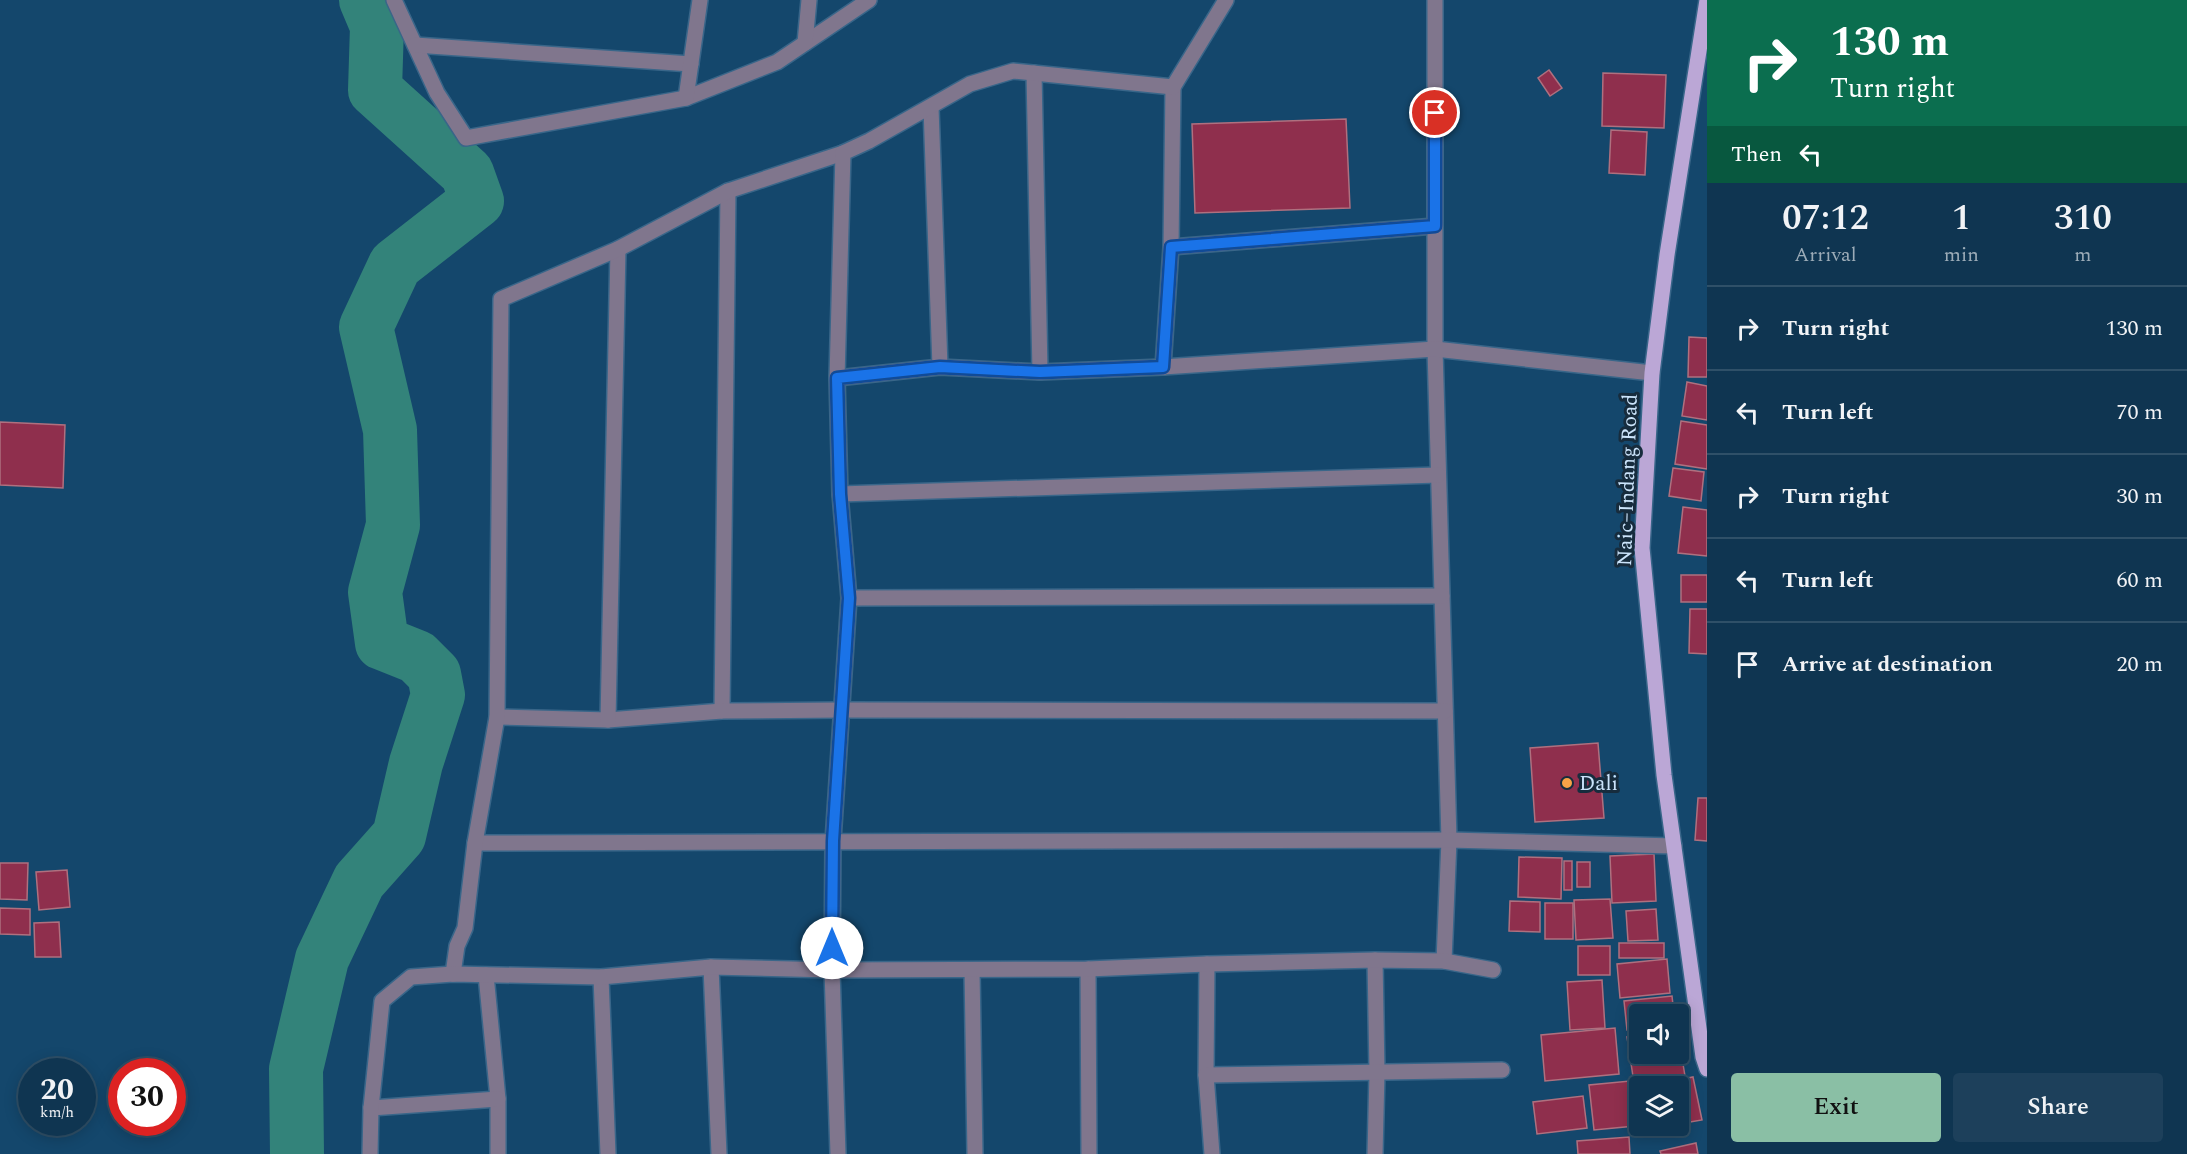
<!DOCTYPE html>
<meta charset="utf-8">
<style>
:root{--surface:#0f3551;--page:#1d405b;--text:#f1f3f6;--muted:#9babb7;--line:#2f5068;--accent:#8abfa5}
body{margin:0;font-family:Spectral,serif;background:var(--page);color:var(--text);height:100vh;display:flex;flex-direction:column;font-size:22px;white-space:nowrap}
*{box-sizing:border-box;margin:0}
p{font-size:20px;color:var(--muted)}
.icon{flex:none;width:33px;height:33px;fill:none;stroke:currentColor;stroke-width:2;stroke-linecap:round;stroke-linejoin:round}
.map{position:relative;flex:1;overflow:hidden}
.details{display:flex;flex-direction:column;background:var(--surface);width:480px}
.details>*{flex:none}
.guide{background:#0b6e4f;color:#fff;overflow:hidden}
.controls{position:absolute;left:1629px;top:1004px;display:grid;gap:12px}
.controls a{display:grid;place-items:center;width:60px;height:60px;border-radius:6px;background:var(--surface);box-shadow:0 3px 15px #0003,0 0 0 2px var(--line);font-size:30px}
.speed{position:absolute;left:18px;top:1058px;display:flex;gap:12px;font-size:30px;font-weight:700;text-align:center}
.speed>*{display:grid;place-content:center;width:78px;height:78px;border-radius:50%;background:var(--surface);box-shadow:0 3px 15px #0003,0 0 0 2px var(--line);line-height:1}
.speed small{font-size:15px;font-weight:400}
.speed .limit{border:9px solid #d22;background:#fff;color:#111}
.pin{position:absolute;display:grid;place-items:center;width:51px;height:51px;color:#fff;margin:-26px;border:3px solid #fff;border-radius:50%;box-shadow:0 2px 6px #0007}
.me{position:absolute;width:66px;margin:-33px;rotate:0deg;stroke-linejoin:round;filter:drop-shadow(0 0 4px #0008)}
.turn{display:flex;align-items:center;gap:21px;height:126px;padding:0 24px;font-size:27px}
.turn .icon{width:78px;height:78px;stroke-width:2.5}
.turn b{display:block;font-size:42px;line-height:51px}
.then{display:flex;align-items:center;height:57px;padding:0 24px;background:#0003;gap:12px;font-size:22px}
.eta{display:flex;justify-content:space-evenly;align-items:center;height:102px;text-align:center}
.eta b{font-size:36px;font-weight:600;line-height:42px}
.button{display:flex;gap:12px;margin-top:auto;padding:12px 24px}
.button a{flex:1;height:69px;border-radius:6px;background:var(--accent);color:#111;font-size:24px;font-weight:600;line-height:69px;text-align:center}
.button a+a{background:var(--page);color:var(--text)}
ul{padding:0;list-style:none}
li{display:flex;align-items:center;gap:18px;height:84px;padding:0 24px;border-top:2px solid var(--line)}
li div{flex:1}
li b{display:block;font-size:22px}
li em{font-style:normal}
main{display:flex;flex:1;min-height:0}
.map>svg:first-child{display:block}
</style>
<main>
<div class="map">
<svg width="1707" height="1154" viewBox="0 0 1707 1154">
<rect width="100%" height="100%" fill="#14476c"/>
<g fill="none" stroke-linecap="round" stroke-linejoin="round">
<polyline stroke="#33837a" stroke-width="54" points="297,1154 296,1069 322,959 359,881 399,836 416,763 438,695 434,674 417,657 382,643 375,592 393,525 390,430 366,327 395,265 477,201 467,173 375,90 377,26 366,0"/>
</g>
<g fill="#8f2f4d" stroke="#af707f" stroke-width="1.5">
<polygon points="1549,70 1562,88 1550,96 1538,78"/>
<polygon points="1603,73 1666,75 1664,128 1602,126"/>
<polygon points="1346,119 1350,208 1195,213 1192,124"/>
<polygon points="1611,130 1647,132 1645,175 1609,173"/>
<polygon points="1689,337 1707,338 1707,377 1688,377"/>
<polygon points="1687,382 1707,386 1707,420 1682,416"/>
<polygon points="1681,421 1707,425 1707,469 1675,464"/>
<polygon points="0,422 65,425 63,488 0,485"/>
<polygon points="1673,468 1704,472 1701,501 1669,496"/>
<polygon points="1683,507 1707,510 1707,556 1678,553"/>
<rect x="1681" y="575" width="26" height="27"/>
<polygon points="1690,609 1707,609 1707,654 1689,653"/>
<polygon points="1598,743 1604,818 1535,822 1530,748"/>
<polygon points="1698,798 1707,798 1707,841 1695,840"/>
<polygon points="1654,854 1656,901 1612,903 1610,856"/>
<polygon points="1519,857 1562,858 1561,899 1518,897"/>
<rect x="1564" y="861" width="8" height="29"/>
<rect x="1577" y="862" width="13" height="25"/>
<polygon points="0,863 28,863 27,900 0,899"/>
<polygon points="67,870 70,907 39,910 36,872"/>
<polygon points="1610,899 1613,938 1576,940 1574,900"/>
<polygon points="1510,901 1540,902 1540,932 1509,931"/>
<rect x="1545" y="903" width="28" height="36"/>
<polygon points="0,908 30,909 30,935 0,934"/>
<polygon points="1656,909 1658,940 1628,941 1626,911"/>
<polygon points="59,922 61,957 35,957 34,923"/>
<rect x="1619" y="943" width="45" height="15"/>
<rect x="1578" y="946" width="32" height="29"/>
<polygon points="1667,959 1670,993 1620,998 1617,964"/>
<polygon points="1602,980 1605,1028 1570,1030 1567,982"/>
<polygon points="1672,996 1674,1014 1640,1014 1640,1029 1627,1030 1624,1001"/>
<polygon points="1615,1028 1619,1074 1545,1081 1541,1035"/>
<polygon points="1678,1034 1685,1076 1634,1083 1627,1037 1640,1035 1640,1053 1678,1053"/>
<polygon points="1693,1077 1702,1120 1678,1124 1678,1086 1650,1086"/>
<polygon points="1630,1081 1635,1126 1594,1130 1589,1085"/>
<polygon points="1640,1088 1640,1125 1674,1125 1640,1132 1632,1089"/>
<polygon points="1583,1096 1587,1128 1537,1134 1533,1102"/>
<polygon points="1629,1137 1630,1154 1578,1154 1577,1141"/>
<polygon points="1696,1143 1698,1154 1661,1154 1660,1151"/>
</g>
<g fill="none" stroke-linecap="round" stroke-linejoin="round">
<defs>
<g id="minor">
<polyline points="394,0 437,93 466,138 686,98 777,62 869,0"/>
<polyline points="1435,0 1435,349 1449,840 1444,961"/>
<polyline points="805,43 809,0"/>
<polyline points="415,45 691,64"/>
<polyline points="1034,73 1040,372"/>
<polyline points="686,98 700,0"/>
<polyline points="931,107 940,367"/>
<polyline points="1171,247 1435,226"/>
<polyline points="1163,367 1171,247 1173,87"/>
<polyline points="837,378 940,367 1040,372 1163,367 1435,349 1652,373"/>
<polyline points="840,494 1438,475"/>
<polyline points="849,598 1442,596"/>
<polyline points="722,711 728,191"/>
<polyline points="497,717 608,720 722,711 840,710 1445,711"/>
<polyline points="608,720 618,249"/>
<polyline points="475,843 1449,840 1674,846"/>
<polyline points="1375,960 1377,1073 1375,1154"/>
<polyline points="1207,964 1206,1075 1212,1154"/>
<polyline points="711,967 719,1154"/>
<polyline points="1088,969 1089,1154"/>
<polyline points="972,970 975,1154"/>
<polyline points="453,974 457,946 465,928 475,843 497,717 501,299 618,249 728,191 843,153"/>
<polyline points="486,975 498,1099 498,1154"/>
<polyline points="601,977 608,1154"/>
<polyline points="1206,1075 1502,1070"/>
<polyline points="371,1108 498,1099"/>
<polyline points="370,1154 371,1108 382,1001 411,977 453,974 601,977 711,967 832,970 1088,969 1207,964 1375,960 1444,961 1493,970"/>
<polyline points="838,1154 832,970 833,841 849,598 840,494 837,378 843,153 869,141 970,84 1013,71 1173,87 1226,0"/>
</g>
<polyline id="major" points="1707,0 1667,255 1652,373 1642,548 1664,775 1703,1057 1707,1069"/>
</defs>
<use href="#minor" stroke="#396689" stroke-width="18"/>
<use href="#major" stroke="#396689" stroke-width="18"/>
<use href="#minor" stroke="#80768d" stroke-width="15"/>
<use href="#major" stroke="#bba7d6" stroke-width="15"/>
</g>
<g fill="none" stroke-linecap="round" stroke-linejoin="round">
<defs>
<polyline id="route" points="832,948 833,841 849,598 840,494 837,378 940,367 1040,372 1163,367 1171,247 1435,226 1435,113"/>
</defs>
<use href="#route" stroke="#114b97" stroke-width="15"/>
<use href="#route" stroke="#1a73e8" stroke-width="10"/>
</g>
<circle fill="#f6a247" stroke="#172c3d" stroke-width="2" cx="1567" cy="783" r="6"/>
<g text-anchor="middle" stroke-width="6" stroke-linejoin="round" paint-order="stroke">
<g font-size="21" fill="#cbe4fb" stroke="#172c3d">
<text transform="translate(1627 480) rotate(-88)" y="7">Naic–Indang Road</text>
</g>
<g font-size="21" fill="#cbe4fb" stroke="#172c3d" text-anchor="start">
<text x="1579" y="790">Dali</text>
</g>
</g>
</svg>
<div class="controls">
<a><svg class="icon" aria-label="sound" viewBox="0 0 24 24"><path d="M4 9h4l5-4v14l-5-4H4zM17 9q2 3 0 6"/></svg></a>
<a><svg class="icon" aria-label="layers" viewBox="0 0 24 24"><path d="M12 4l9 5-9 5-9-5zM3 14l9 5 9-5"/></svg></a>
</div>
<div class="speed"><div>20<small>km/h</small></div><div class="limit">30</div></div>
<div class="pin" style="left:1435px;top:113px;background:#d93025"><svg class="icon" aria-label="arrive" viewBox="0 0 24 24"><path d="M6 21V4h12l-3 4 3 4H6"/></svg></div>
<svg class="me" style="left:832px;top:948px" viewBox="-20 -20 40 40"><circle r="19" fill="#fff"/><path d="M0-13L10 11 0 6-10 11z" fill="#1a73e8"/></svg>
</div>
<section class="details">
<div class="guide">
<div class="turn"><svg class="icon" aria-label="right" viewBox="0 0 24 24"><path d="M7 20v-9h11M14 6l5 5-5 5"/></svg><div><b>130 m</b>Turn right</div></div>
<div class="then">Then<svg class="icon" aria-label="left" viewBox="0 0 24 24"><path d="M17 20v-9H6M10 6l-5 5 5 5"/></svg></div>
</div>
<div class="eta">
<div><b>07:12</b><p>Arrival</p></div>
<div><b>1</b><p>min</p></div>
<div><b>310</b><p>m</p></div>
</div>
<ul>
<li><svg class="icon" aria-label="right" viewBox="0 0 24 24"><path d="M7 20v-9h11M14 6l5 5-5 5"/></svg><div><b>Turn right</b></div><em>130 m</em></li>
<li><svg class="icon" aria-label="left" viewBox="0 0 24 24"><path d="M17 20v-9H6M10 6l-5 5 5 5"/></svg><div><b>Turn left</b></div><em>70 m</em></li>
<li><svg class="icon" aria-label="right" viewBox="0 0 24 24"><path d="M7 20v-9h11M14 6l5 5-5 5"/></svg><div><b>Turn right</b></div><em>30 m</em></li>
<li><svg class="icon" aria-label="left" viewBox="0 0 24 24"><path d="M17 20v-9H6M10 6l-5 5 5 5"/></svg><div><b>Turn left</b></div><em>60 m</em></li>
<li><svg class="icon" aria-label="arrive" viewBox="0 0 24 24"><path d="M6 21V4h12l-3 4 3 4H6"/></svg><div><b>Arrive at destination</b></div><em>20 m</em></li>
</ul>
<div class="button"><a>Exit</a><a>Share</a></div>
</section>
</main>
